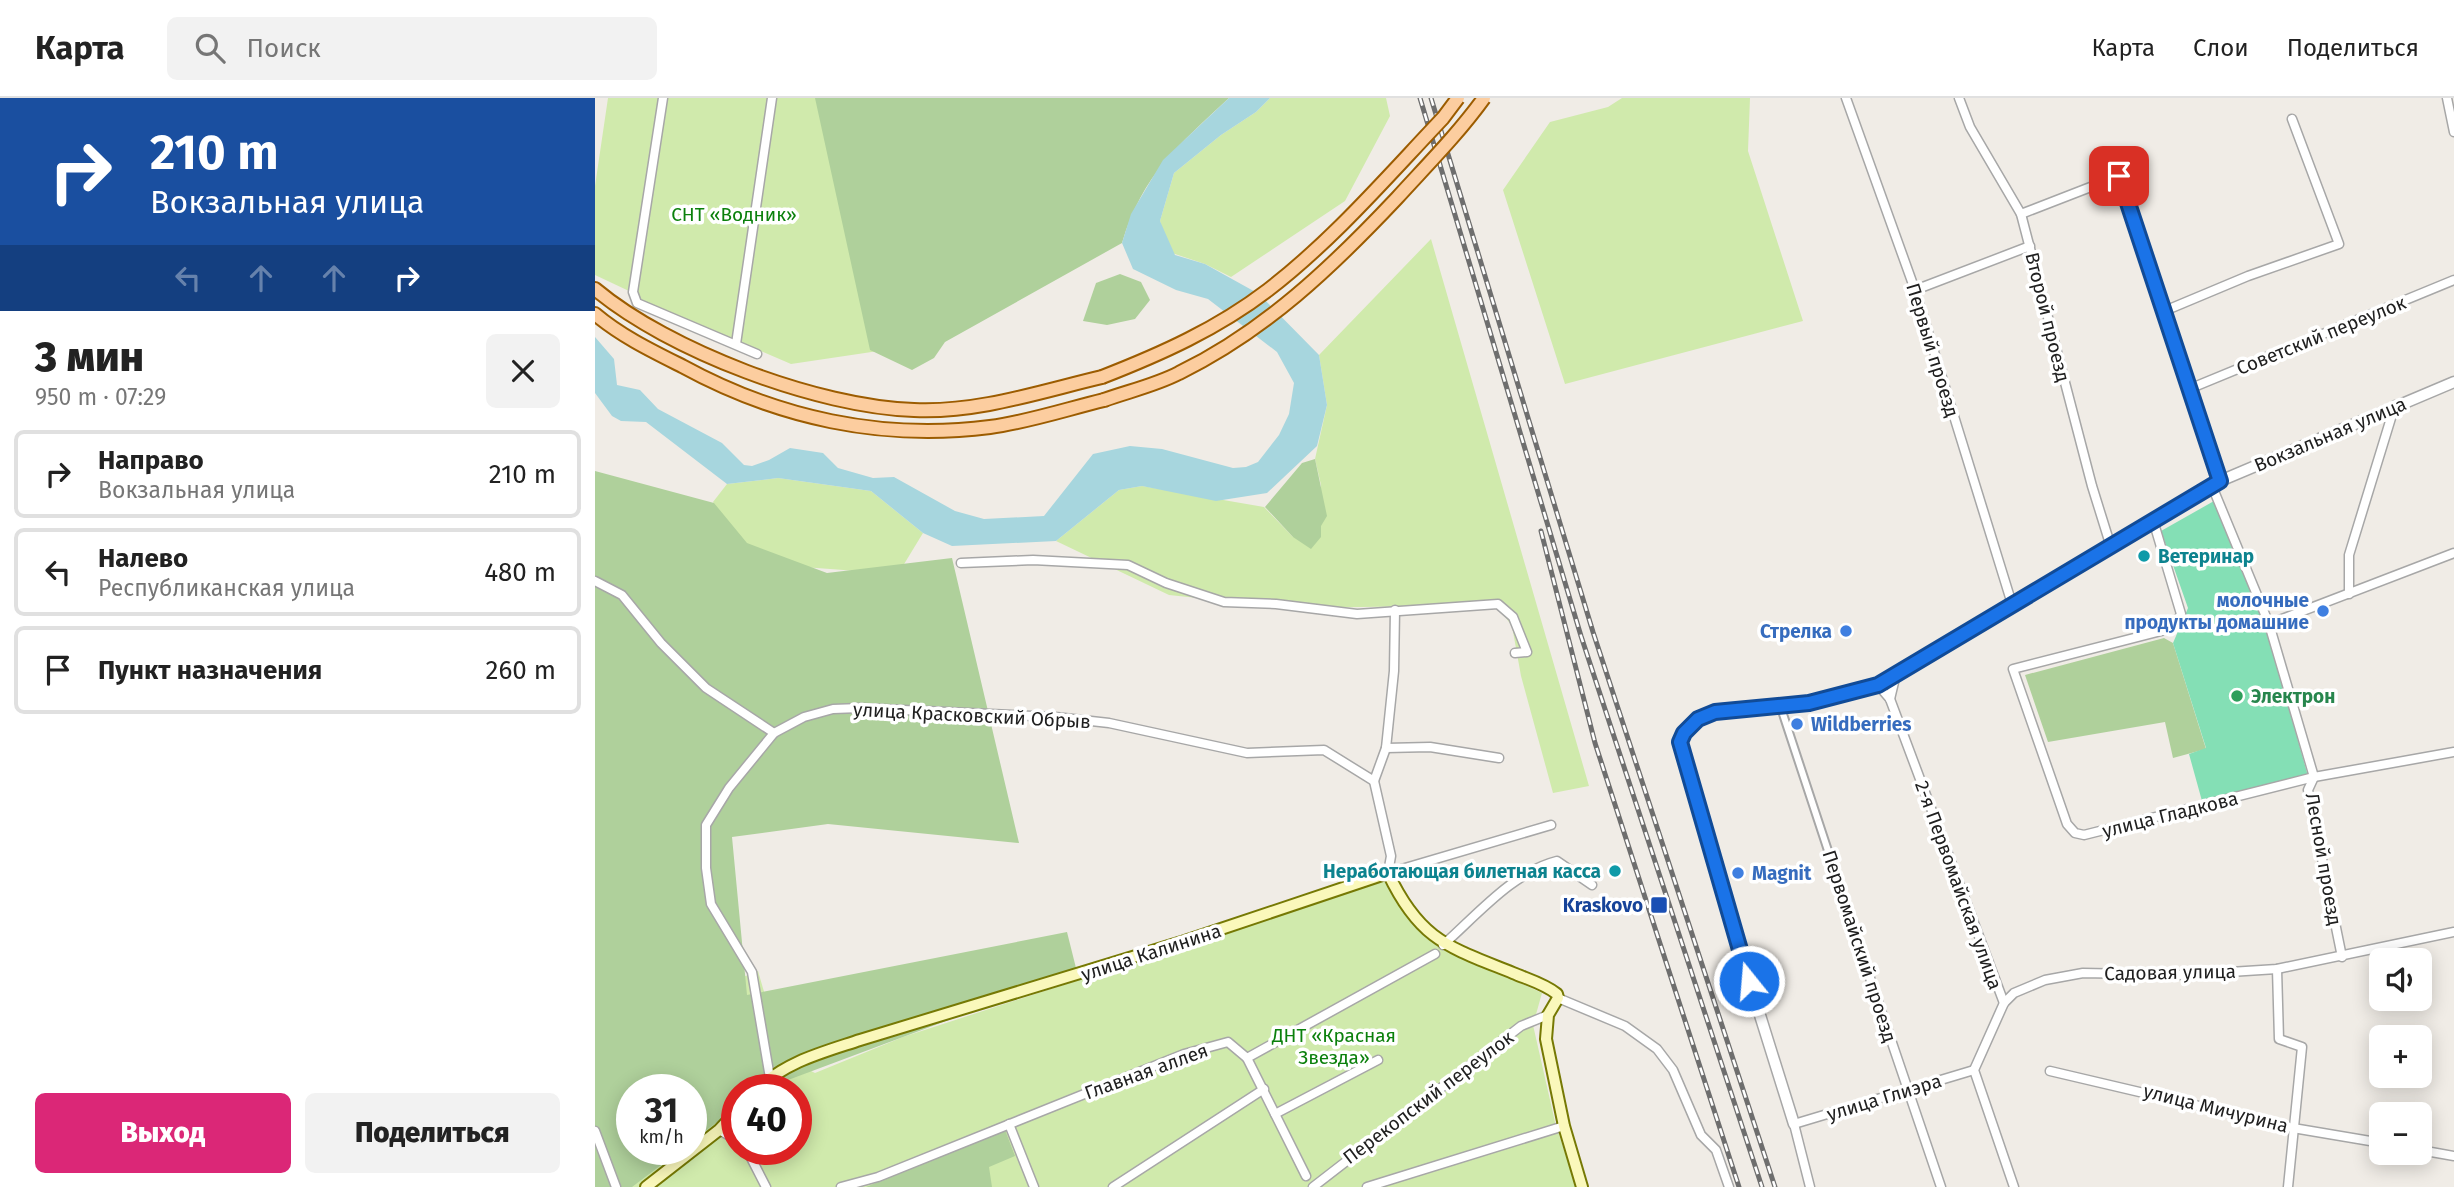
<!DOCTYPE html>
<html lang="ru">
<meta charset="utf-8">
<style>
:root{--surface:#fff;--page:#f2f2f2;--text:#222;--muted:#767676;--line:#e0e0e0;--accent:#db2777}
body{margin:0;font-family:"Fira Sans",sans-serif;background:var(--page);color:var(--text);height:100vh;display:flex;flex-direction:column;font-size:26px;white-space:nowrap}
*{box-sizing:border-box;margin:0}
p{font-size:23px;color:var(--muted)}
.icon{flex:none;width:38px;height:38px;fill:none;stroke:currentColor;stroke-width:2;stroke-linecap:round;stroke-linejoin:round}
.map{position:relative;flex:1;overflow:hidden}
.details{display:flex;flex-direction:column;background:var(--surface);width:595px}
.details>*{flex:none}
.guide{background:#1a4fa0;color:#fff;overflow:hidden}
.controls{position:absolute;left:1774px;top:850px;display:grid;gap:14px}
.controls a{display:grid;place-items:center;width:63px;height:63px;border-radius:10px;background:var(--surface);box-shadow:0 4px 18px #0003;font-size:35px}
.speed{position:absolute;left:21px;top:976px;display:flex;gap:14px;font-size:35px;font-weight:700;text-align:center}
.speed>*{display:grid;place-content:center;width:91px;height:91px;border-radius:50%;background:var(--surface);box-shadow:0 4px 18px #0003;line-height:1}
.speed small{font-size:18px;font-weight:400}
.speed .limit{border:10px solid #d22;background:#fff;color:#111}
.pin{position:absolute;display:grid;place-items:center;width:60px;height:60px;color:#fff;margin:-30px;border-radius:14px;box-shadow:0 4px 10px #0006}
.me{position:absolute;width:77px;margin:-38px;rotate:343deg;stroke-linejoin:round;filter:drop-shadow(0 0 5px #0008)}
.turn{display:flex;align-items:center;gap:24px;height:147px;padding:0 35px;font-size:32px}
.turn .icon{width:91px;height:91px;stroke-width:2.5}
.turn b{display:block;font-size:49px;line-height:60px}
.lanes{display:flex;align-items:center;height:66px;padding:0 35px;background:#0003;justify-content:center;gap:35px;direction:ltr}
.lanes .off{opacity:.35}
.round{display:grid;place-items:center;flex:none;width:74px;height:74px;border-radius:10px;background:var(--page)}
.head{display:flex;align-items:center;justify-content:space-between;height:119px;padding:0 35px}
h1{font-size:42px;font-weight:800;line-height:52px}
.cta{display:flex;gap:14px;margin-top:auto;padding:14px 35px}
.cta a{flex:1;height:80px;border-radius:10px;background:var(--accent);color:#fff;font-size:28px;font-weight:800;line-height:80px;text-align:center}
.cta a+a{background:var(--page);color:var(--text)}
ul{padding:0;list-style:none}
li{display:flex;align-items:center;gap:21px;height:88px;margin:0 14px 10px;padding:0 21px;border:4px solid var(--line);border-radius:10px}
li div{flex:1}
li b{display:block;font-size:26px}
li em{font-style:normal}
header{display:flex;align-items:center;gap:42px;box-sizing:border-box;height:98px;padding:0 35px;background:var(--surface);border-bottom:2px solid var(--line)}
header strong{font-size:33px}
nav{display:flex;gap:38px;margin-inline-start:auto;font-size:24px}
.search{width:490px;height:63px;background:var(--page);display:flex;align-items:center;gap:18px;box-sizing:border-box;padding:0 24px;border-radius:10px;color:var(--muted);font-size:26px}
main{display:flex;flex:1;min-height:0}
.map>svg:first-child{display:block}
</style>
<header>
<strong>Карта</strong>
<div class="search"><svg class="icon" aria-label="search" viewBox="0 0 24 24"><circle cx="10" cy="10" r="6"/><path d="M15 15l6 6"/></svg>Поиск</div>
<nav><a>Карта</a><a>Слои</a><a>Поделиться</a></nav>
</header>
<main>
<section class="details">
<div class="guide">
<div class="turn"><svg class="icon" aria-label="right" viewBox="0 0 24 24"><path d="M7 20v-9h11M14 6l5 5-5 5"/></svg><div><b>210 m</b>Вокзальная улица</div></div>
<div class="lanes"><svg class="icon off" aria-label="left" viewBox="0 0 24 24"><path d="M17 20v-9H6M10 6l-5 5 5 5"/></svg><svg class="icon off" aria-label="ahead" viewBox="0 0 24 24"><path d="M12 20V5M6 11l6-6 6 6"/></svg><svg class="icon off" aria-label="ahead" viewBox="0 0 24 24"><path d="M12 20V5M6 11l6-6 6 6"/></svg><svg class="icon" aria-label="right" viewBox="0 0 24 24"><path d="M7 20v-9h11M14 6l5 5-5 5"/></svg></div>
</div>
<div class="head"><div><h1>3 мин</h1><p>950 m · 07:29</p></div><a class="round"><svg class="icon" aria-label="close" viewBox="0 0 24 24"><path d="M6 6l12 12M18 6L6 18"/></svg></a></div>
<ul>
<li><svg class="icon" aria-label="right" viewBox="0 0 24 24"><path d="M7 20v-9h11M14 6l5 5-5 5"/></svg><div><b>Направо</b><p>Вокзальная улица</p></div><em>210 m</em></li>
<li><svg class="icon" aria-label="left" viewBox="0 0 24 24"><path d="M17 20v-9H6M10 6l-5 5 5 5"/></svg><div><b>Налево</b><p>Республиканская улица</p></div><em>480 m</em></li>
<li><svg class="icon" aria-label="arrive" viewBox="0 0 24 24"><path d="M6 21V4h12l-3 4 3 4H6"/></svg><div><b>Пункт назначения</b></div><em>260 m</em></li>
</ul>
<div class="cta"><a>Выход</a><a>Поделиться</a></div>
</section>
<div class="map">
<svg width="1859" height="1089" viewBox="0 0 1859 1089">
<rect width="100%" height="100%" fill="#f0ece6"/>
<g fill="#d0eaac" fill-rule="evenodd">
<polygon points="13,0 229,0 290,252 196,266 47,202 34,193 0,177 0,88"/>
<polygon points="675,0 791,0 795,18 750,103 636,179 610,166 574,154 565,123 579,75 626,37 661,14"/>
<polygon points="1027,0 1155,0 1153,53 1208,223 970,286 908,92 955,24 1013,9"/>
<polygon points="836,141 994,688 958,695 926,578 917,528 901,507 700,510 574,497 461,443 524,392 547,388 669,409 698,439 726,428 726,387 720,361 732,307 724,257"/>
<polygon points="183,380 276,393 328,435 303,476 155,465 118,404 132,386"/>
<path d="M791 782C803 807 819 831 841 847L947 895 938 927 960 1024 981 1089H0V939L163 873 188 959 220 975 308 939ZM37 992H96V1052H37ZM142 992H201V1052H142Z"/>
</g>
<g fill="#afd09b">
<path d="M220 0H634C584 47 548 75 527 145L350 244 339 260 317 272 275 252Z"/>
<polygon points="525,176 546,184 555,202 540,221 512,227 488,223 501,185"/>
<polygon points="720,361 732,418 726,428 726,439 716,451 698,439 670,409 707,365"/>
<polygon points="0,373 119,405 152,445 232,475 357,460 424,745 233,726 137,739 152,897 472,834 482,874 166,992 142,992 142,1009 96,1044 96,992 37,992 37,1052 86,1052 37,1089 0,1089"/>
<polygon points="1569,540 1578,545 1611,651 1578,660 1570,624 1453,644 1430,577"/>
<polygon points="410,1032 420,1058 394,1069 397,1089 271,1089"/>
</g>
<polygon fill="#84dfb5" points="1619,403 1671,529 1713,678 1607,703 1594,656 1611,650 1578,545 1593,510 1566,433"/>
<polygon fill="#a7d6de" points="634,0 675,0 661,14 626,37 579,75 565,123 580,157 610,166 664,196 724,257 732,307 722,348 672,395 621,403 547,388 524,392 461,443 357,448 328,435 276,393 183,380 132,386 51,324 26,323 17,318 0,295 0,239 19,261 22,287 45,292 63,311 127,345 149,367 157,368 174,362 195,350 228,355 243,370 278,380 299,379 360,413 389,421 449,418 498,356 535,348 567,351 638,370 651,369 663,364 684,337 694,316 699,285 682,254 613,201 581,192 538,171 527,145 536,116 568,62"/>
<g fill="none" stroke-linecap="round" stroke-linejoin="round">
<defs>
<polyline id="pedestrian" points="1185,607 1275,880"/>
<g id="minor">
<polyline points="68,0 38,194 42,205 162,256"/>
<polyline points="1251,0 1320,192 1417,506"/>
<polyline points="1364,0 1375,29 1426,116 1497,388 1516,449"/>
<polyline points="1852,0 1859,34"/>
<polyline points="1426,116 1524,78 1625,383"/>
<polyline points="1320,192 1435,148"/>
<polyline points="1567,214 1653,178 1744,146 1697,21"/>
<polyline points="141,246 177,0"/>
<polyline points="1594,291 1859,182"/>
<polyline points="1617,388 1674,526 1719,679 1713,692 1747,859"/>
<polyline points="1558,422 1586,516 1578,530 1418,571 1472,726 1480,735 1489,737 1719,679 1859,654"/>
<polyline points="366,465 438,462 533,467 571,485 629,504 681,506 762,516 903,506 918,519 932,554 920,555"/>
<polyline points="0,483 27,497 66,545 111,590 179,635"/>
<polyline points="1754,496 1754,457 1800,307"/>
<polyline points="1674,526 1859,455"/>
<polyline points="1283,587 1295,601 1409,905"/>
<polyline points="1295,601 1301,576"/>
<polyline points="791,650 835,649 904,660"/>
<polyline points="793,775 796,758 779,683 791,650 799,573 800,512"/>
<polyline points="793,775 956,727"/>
<path d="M848 847C882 817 918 774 962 763L997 787"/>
<polyline points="1682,871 1684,941 1707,949 1693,1089"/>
<polyline points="1275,880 1346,1089"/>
<polyline points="963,900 1030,928 1062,951 1078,972 1106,1037 1121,1052 1134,1089"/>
<polyline points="652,960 711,1078"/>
<polyline points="1455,973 1698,1030 1787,1045"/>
<polyline points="175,980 157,874 116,806 111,770 111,727 134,690 179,635 209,619 238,611 265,610 460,619 514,625 652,655 729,652 779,683"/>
<polyline points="680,1016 783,962"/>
<polyline points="414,1026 439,1089"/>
<polyline points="124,1032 142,1042"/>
<polyline points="0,1033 21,1089"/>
<polyline points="152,1052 171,1089"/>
<polyline points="1825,1052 1859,1058"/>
<polyline points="246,1089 283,1079 589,956 633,944 652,960 840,856"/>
<polyline points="518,1089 669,991"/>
<polyline points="718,1089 926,928 953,917"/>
<polyline points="772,1089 969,1028"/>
<polyline points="1215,1089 1199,1026 1379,972"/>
<polyline points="1419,1089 1379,972 1409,905 1419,895 1450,882 1488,875 1588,877 1682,871 1859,834"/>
</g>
<polyline id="tertiary" points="1199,1026 1139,834 1085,644 1089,634 1103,621 1120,614 1214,605 1283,587 1625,383 1859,284"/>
<g id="secondary">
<path d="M162 992C189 964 229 954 265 942L590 843 793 775C825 843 854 849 918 875 932 881 950 886 962 896L963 900 953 917 951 941 969 1028 987 1089"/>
<polyline points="51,1089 124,1032 142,1013"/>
</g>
<g id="primary">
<path d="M0 191C74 253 223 309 319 312 383 315 447 293 507 279"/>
<path d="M0 216C26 238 57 253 87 268 182 320 287 343 395 329 433 324 472 311 509 302"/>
</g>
</defs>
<use href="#pedestrian" stroke="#a7a7a7" stroke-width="10"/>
<use href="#minor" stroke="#a7a7a7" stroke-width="11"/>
<use href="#tertiary" stroke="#a7a7a7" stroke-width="13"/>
<use href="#secondary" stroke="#767904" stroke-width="14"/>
<use href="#primary" stroke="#9c5c00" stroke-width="16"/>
<use href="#pedestrian" stroke="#fff" stroke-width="6"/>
<use href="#minor" stroke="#fff" stroke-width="8"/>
<use href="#tertiary" stroke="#fff" stroke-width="10"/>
<use href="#secondary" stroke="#faf8bb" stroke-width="10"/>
<use href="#primary" stroke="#fccd9f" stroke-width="12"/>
<defs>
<g id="rail">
<polyline points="825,0 986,538 1167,1089"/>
<polyline points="836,0 998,534 1180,1089"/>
<polyline points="946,433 1000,645 1144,1089"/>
</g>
</defs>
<use href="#rail" stroke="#6e6e6e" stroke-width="5"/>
<use href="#rail" stroke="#fff" stroke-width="2.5" stroke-dasharray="8" stroke-linecap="butt"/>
<defs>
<g id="primary-bridge">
<path d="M507 279C566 256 622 231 673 192 738 142 792 79 848 20L863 0"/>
<path d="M509 302C534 293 561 287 584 275 670 233 737 169 802 100 832 67 863 36 889 0"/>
</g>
</defs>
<use href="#primary-bridge" stroke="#9c5c00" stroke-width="16" stroke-linecap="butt"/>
<use href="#primary-bridge" stroke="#fccd9f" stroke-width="12"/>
</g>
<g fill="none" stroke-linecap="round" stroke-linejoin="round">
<defs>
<polyline id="route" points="1154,883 1085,644 1089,635 1103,621 1120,614 1214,605 1283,587 1625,383 1524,78"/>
</defs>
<use href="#route" stroke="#114b97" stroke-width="18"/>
<use href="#route" stroke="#1a73e8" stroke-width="12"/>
</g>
<g fill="#0f9aa8" stroke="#fff" stroke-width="2.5">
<circle cx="1549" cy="458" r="7"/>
<circle cx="1020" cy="773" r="7"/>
</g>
<g fill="#3f7fe0" stroke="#fff" stroke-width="2.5">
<circle cx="1728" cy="513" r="7"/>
<circle cx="1251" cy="533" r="7"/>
<circle cx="1202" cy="626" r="7"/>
<circle cx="1143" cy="775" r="7"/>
</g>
<circle fill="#2e9e5b" stroke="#fff" stroke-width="2.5" cx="1642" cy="598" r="7"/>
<rect fill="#1a4fb4" stroke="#fff" stroke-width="2.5" x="1055" y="798" width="18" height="18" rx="3.5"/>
<g text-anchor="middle" stroke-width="7" stroke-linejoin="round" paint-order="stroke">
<g font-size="19" fill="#0b800c" stroke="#fff">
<text x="139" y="123">СНТ «Водник»</text>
<text x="739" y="944">ДНТ «Красная<tspan x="739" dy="22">Звезда»</tspan></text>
</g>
<g font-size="19" fill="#202020" stroke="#fff">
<text transform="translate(1453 219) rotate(76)" y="7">Второй проезд</text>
<text transform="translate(1726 237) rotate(-22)" y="7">Советский переулок</text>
<text transform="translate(1338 252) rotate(73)" y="7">Первый проезд</text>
<text transform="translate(1735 336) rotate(-23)" y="7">Вокзальная улица</text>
<text transform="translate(377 617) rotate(3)" y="7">улица Красковский Обрыв</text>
<text transform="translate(1575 716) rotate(-14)" y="7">улица Гладкова</text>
<text transform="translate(1729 761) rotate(80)" y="7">Лесной проезд</text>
<text transform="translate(1364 787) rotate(70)" y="7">2-я Первомайская улица</text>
<text transform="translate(1265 848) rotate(72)" y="7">Первомайский проезд</text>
<text transform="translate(556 854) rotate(-18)" y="7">улица Калинина</text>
<text transform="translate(1575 874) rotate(-1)" y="7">Садовая улица</text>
<text transform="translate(551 973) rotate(-20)" y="7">Главная аллея</text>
<text transform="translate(833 999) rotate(-37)" y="7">Перекопский переулок</text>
<text transform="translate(1289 999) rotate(-17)" y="7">улица Глиэра</text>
<text transform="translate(1621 1010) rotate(14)" y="7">улица Мичурина</text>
</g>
<g font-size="19" font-weight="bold" fill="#0d838f" stroke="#fff" text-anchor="start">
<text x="1563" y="465">Ветеринар</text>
<text x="1006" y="780" text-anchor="end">Неработающая билетная касса</text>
</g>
<g font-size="19" font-weight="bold" fill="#366cbe" stroke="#fff" text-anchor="end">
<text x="1714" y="509">молочные<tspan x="1714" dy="22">продукты домашние</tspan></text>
<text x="1237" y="540">Стрелка</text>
<text x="1216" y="633" text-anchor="start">Wildberries</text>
<text x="1157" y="782" text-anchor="start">Magnit</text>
</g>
<g font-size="19" font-weight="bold" fill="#27864d" stroke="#fff" text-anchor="start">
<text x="1656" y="605">Электрон</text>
</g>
<g font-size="19" font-weight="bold" fill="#164399" stroke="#fff" text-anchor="end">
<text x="1048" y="814">Kraskovo</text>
</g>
</g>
</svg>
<div class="controls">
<a><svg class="icon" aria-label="sound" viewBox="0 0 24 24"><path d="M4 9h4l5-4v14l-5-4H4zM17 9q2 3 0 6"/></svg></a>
<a>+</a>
<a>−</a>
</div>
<div class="speed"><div>31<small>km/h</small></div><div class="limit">40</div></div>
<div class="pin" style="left:1524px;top:78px;background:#d93025"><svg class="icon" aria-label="arrive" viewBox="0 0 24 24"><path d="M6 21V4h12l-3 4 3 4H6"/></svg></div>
<svg class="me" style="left:1154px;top:883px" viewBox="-20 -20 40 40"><circle r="17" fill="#1a73e8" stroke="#fff" stroke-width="3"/><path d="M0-11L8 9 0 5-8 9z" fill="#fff"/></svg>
</div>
</main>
